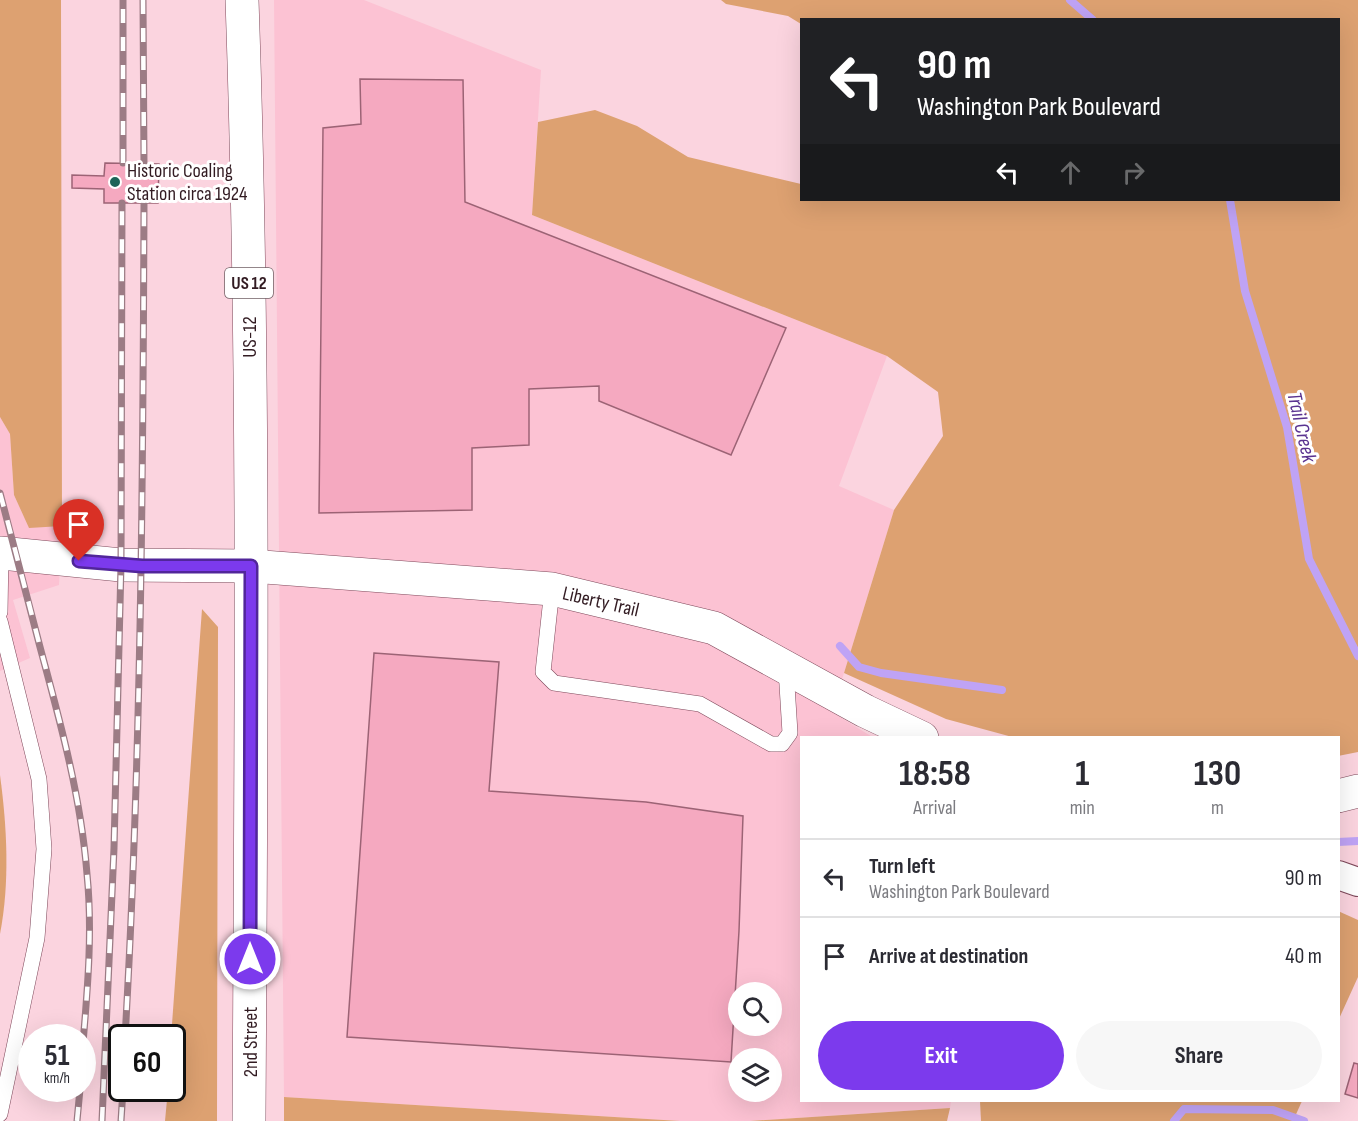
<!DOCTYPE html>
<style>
:root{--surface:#fff;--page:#f7f7f7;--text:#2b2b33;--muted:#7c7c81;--line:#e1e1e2;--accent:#7c3aed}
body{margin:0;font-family:"Sofia Sans Condensed",sans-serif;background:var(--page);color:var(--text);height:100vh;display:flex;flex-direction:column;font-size:22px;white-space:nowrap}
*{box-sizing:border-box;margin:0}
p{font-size:20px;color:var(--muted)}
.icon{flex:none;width:33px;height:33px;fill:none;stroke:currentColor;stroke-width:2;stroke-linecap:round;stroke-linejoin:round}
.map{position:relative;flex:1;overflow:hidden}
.sheet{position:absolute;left:800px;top:736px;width:540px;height:366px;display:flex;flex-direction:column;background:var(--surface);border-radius:0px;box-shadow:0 6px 24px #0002}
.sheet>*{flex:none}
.hud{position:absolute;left:800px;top:18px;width:540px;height:183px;border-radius:0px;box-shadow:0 6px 24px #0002;background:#202124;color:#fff;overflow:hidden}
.controls{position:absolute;left:728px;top:982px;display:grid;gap:12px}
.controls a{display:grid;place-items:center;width:54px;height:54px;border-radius:50%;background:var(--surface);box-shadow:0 6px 24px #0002;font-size:30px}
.speed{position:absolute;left:18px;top:1024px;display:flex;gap:12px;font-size:30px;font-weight:700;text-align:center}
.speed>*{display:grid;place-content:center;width:78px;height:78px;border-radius:50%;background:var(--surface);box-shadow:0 6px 24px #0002;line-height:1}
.speed small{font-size:15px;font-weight:400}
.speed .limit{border:3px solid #111;border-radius:9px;background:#fff;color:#111}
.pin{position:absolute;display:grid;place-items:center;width:51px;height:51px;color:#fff;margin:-62px -26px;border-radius:50% 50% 50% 0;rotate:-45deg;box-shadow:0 0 6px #0007}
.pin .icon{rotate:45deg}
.me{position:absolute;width:66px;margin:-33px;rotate:0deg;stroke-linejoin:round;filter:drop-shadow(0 0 4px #0008)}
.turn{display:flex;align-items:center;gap:21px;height:126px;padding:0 18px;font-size:27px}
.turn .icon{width:78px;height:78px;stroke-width:2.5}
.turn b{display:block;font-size:42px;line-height:51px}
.lanes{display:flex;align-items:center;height:57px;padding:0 18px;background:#0003;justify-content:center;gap:30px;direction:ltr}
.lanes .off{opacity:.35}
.eta{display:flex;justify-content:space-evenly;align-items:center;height:102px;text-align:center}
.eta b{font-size:36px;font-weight:700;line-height:42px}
.action{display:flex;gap:12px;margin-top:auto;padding:12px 18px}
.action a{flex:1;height:69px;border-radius:36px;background:var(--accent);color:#fff;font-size:24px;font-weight:700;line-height:69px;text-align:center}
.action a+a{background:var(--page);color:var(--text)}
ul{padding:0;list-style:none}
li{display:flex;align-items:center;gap:18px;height:78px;padding:0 18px;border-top:2px solid var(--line)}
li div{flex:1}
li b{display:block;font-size:22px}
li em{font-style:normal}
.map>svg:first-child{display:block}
</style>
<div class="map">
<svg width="1358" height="1121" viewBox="0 0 1358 1121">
<rect width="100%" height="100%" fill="#fbd4df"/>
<g fill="#fcc2d3" fill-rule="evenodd">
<path d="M274 0H364L541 70 532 215 887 356 839 486 894 510 832 712 874 738H801V1101H951L950 1108 750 1121H680L284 1097ZM738 993H771V1026H738ZM738 1059H771V1092H738Z"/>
<polygon points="0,417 10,434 14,495 29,527 62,526 59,585 13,600 30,658 0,671"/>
</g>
<g fill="#dda171">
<polygon points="0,0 61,0 62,526 29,528 14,495 10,434 0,417"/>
<polygon points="721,0 1358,0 1358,752 1338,756 1338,738 1016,738 946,719 844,673 894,510 943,436 938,392 887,356 532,215 538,122 595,110 637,126 688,157 801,184 801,200 1338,200 1338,20 801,20 801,24 788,16 726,4"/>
<polygon points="202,609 218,627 217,1121 165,1121 168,1089 172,1089 171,1038"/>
<path d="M0 775C7 827 10 882 0 934Z"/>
<polygon points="1338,911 1358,920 1358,977 1338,1021"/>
<polygon points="284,1097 680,1121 284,1121"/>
<polygon points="980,1101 1302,1101 1293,1121 981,1121"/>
<polygon points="950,1108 947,1121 750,1121"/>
</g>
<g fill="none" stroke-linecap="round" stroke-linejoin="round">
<g stroke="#bfa3f5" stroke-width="8">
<polyline points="1070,0 1093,20"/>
<polyline points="1230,200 1245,291 1287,427 1309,559 1358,656"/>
<polyline points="840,646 859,667 881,673 1002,690"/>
<polyline points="1338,842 1358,841"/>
<polyline points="1174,1121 1184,1109 1273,1110 1304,1121"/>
</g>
</g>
<g fill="#f5a9c0" stroke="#9c6375" stroke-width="1.5">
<polygon points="360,79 463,80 465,202 786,328 731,455 599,401 599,386 529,389 529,445 472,448 472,510 319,513 323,128 361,124"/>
<polygon points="105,163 159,164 158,203 104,203 104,189 72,188 72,175 104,176"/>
<polygon points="374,653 499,662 489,791 646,802 743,816 739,931 731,1062 347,1037"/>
<polygon points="1354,1063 1358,1064 1358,1098 1345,1094"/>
</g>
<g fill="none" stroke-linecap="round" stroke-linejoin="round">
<defs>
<g id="service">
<polyline points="552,589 543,672 554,683 700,704 771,744 782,744 790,733 786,669"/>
<polyline points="0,612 1,553"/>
<polyline points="0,621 39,779 44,849 37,938 0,1114"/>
</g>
<polyline id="minor" points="1338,875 1358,882"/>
<g id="tertiary">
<polyline points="0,553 121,565 251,566 552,589 714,628 865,711 922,738"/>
<polyline points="1338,796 1358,791"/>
</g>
<path id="primary" d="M242 0C255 373 251 747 249 1121"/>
</defs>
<use href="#service" stroke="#7f495b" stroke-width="16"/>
<use href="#minor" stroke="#7f495b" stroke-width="30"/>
<use href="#tertiary" stroke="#7f495b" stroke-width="34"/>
<use href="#primary" stroke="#7f495b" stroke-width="34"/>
<use href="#service" stroke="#fff" stroke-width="15"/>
<use href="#minor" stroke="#fff" stroke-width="28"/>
<use href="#tertiary" stroke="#fff" stroke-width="33"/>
<use href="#primary" stroke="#fff" stroke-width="33"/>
<defs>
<g id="rail">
<polyline points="143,0 144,164"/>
<polyline points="123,163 123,0"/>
<path d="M0 493C14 545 27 596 40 647 60 721 81 797 87 874 93 934 87 995 82 1055"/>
<path d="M125 1038C141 760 143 481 144 203"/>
<polyline points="77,1121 80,1089"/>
<polyline points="102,1121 114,848 121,565 122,203"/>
<polyline points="121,1121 123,1089"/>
</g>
</defs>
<use href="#rail" stroke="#9c7c85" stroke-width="7"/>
<use href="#rail" stroke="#fff" stroke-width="4.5" stroke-dasharray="14" stroke-linecap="butt"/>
</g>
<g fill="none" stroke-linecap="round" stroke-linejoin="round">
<defs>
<polyline id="route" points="79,561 142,566 251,566 250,959"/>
</defs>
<use href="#route" stroke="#51269a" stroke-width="15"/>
<use href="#route" stroke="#7c3aed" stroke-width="10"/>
</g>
<circle fill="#1d6458" stroke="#fff" stroke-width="2" cx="115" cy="182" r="6"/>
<g text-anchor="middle" stroke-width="6" stroke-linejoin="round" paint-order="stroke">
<rect fill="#fff" stroke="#705f64" stroke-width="1.5" x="225" y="268" width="48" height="30" rx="4.5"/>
<g font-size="18" font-weight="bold" fill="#321b22">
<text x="249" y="289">US 12</text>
</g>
<g font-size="20" fill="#321b22" stroke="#fff" text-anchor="start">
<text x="127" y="177">Historic Coaling<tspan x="127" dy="23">Station circa 1924</tspan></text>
</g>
<g font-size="20" fill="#321b22" stroke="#fff">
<text transform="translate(249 337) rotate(-90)" y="7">US-12</text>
<text transform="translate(601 601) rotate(13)" y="7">Liberty Trail</text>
<text transform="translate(250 1042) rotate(-90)" y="7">2nd Street</text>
</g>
<g font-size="21" font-style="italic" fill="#5a3390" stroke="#fff">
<text transform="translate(1302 427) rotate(77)" y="7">Trail Creek</text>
</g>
</g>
</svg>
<div class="controls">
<a><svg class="icon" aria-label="search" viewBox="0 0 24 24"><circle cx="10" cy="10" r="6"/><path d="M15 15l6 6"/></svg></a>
<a><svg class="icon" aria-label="layers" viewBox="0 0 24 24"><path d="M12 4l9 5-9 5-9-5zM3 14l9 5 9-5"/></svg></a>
</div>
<div class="speed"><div>51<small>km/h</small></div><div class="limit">60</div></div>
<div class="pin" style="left:79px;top:561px;background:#d93025"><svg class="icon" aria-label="arrive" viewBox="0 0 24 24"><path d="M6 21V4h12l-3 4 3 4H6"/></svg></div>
<svg class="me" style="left:250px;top:959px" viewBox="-20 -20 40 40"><circle r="17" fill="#7c3aed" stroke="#fff" stroke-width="3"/><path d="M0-11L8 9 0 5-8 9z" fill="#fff"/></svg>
<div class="hud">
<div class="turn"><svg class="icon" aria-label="left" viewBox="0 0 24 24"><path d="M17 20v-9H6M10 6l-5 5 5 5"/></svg><div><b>90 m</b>Washington Park Boulevard</div></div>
<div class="lanes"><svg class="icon" aria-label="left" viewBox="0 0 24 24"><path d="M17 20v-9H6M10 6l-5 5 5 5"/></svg><svg class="icon off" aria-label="ahead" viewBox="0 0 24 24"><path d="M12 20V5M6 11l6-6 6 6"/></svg><svg class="icon off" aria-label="right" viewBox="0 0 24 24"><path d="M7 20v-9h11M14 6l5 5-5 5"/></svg></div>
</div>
<section class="sheet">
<div class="eta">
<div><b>18:58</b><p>Arrival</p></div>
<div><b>1</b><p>min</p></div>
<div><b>130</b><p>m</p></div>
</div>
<ul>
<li><svg class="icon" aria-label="left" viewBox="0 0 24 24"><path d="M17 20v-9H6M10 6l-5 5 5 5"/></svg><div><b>Turn left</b><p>Washington Park Boulevard</p></div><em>90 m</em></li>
<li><svg class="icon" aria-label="arrive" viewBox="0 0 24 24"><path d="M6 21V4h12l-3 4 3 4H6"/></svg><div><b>Arrive at destination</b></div><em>40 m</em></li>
</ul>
<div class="action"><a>Exit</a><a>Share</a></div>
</section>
</div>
